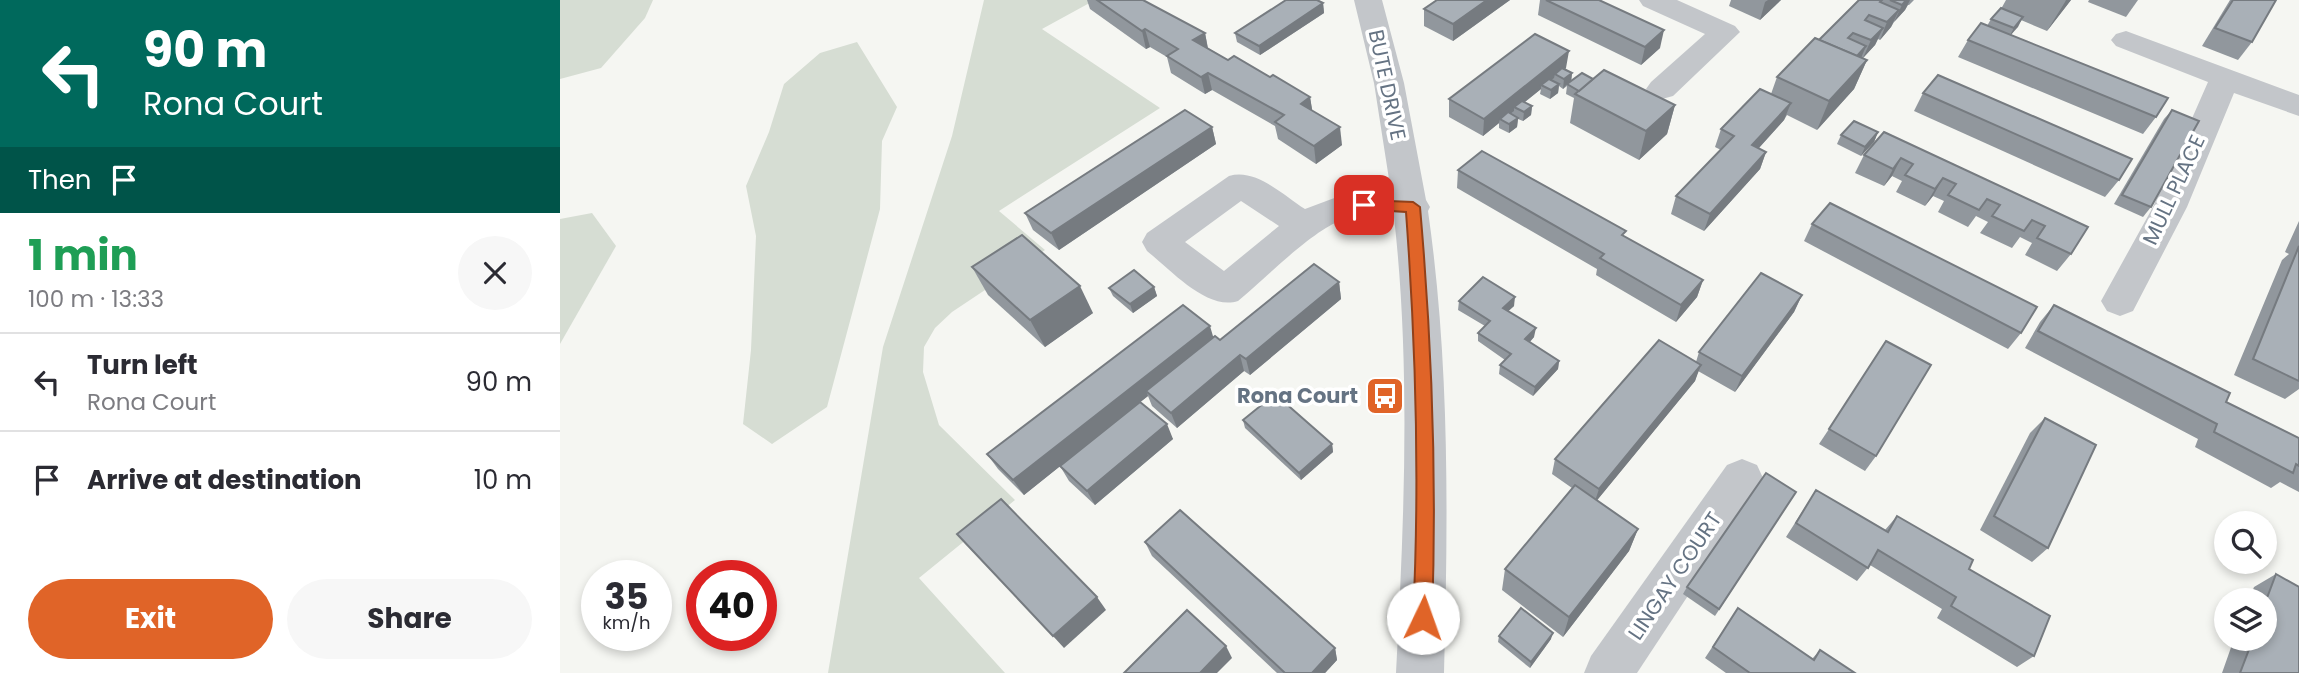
<!DOCTYPE html>
<meta charset="utf-8">
<style>
:root{--surface:#fff;--page:#f7f7f7;--text:#2b2b33;--muted:#7c7c81;--line:#e1e1e2;--accent:#e06428}
body{margin:0;font-family:Poppins,sans-serif;background:var(--page);color:var(--text);height:100vh;display:flex;flex-direction:column;font-size:26px;white-space:nowrap}
*{box-sizing:border-box;margin:0}
p{font-size:23px;color:var(--muted)}
.icon{flex:none;width:38px;height:38px;fill:none;stroke:currentColor;stroke-width:2;stroke-linecap:round;stroke-linejoin:round}
.map{position:relative;flex:1;overflow:hidden}
.details{display:flex;flex-direction:column;background:var(--surface);width:560px}
.details>*{flex:none}
.guide{background:#00695c;color:#fff;overflow:hidden}
.fabs{position:absolute;left:1654px;top:511px;display:grid;gap:14px}
.fabs a{display:grid;place-items:center;width:63px;height:63px;border-radius:50%;background:var(--surface);box-shadow:0 4px 10px #0003;font-size:35px}
.speed{position:absolute;left:21px;top:560px;display:flex;gap:14px;font-size:35px;font-weight:700;text-align:center}
.speed>*{display:grid;place-content:center;width:91px;height:91px;border-radius:50%;background:var(--surface);box-shadow:0 4px 10px #0003;line-height:1}
.speed small{font-size:18px;font-weight:400}
.speed .limit{border:10px solid #d22;background:#fff;color:#111}
.pin{position:absolute;display:grid;place-items:center;width:60px;height:60px;color:#fff;margin:-30px;border-radius:14px;box-shadow:0 4px 10px #0006}
.me{position:absolute;width:77px;margin:-38px;rotate:3deg;stroke-linejoin:round;filter:drop-shadow(0 0 5px #0008)}
.turn{display:flex;align-items:center;gap:24px;height:147px;padding:0 28px;font-size:32px}
.turn .icon{width:91px;height:91px;stroke-width:2.5}
.turn b{display:block;font-size:49px;line-height:60px}
.then{display:flex;align-items:center;height:66px;padding:0 28px;background:#0003;gap:14px;font-size:26px}
.round{display:grid;place-items:center;flex:none;width:74px;height:74px;border-radius:37px;background:var(--page)}
.headline{display:flex;align-items:center;justify-content:space-between;height:119px;padding:0 28px}
h1{font-size:42px;font-weight:700;line-height:52px;color:#1e9e55}
.primary-button{display:flex;gap:14px;margin-top:auto;padding:14px 28px}
.primary-button a{flex:1;height:80px;border-radius:42px;background:var(--accent);color:#fff;font-size:28px;font-weight:700;line-height:80px;text-align:center}
.primary-button a+a{background:var(--page);color:var(--text)}
ul{padding:0;list-style:none}
li{display:flex;align-items:center;gap:21px;height:98px;padding:0 28px;border-top:2px solid var(--line)}
li div{flex:1}
li b{display:block;font-size:26px}
li em{font-style:normal}
main{display:flex;flex:1;min-height:0}
.map>svg:first-child{display:block}
</style>
<main>
<section class="details">
<div class="guide">
<div class="turn"><svg class="icon" aria-label="left" viewBox="0 0 24 24"><path d="M17 20v-9H6M10 6l-5 5 5 5"/></svg><div><b>90 m</b>Rona Court</div></div>
<div class="then">Then<svg class="icon" aria-label="arrive" viewBox="0 0 24 24"><path d="M6 21V4h12l-3 4 3 4H6"/></svg></div>
</div>
<div class="headline"><div><h1>1 min</h1><p>100 m · 13:33</p></div><a class="round"><svg class="icon" aria-label="close" viewBox="0 0 24 24"><path d="M6 6l12 12M18 6L6 18"/></svg></a></div>
<ul>
<li><svg class="icon" aria-label="left" viewBox="0 0 24 24"><path d="M17 20v-9H6M10 6l-5 5 5 5"/></svg><div><b>Turn left</b><p>Rona Court</p></div><em>90 m</em></li>
<li><svg class="icon" aria-label="arrive" viewBox="0 0 24 24"><path d="M6 21V4h12l-3 4 3 4H6"/></svg><div><b>Arrive at destination</b></div><em>10 m</em></li>
</ul>
<div class="primary-button"><a>Exit</a><a>Share</a></div>
</section>
<div class="map">
<svg width="1739" height="673" viewBox="0 0 1739 673">
<rect width="100%" height="100%" fill="#f5f6f2"/>
<g fill="#d6ddd3">
<polygon points="0,0 93,0 85,18 41,68 0,79"/>
<polygon points="424,0 535,0 482,29 600,108 439,211 485,250 392,312 375,328 364,347 363,372 379,425 455,500 359,578 445,673 268,673 323,347 392,136"/>
<polygon points="297,42 337,107 322,141 320,209 267,407 212,444 183,424 191,350 196,236 186,186 209,132 224,84 260,53"/>
<polygon points="32,213 56,246 0,344 0,219"/>
</g>
<g fill="none" stroke-linecap="round" stroke-linejoin="round">
<g fill="#c3c6ca" fill-rule="evenodd">
<path d="M794 0H822L844 83 866 200 870 207 868 211C890 364 888 519 884 673H836C844 521 851 368 834 217 818 216 800 215 785 219 754 228 705 279 678 301 647 311 611 270 587 251L582 242 587 233 669 176C696 168 723 195 745 209L785 194 831 192 814 83ZM681 201 719 226 664 271 625 242Z"/>
<polygon points="1079,0 1117,0 1175,26 1180,32 1113,96 1102,99 1091,96 1086,89 1091,82 1145,34 1083,6"/>
<polygon points="1566,31 1739,95 1739,116 1674,93 1627,207 1573,311 1560,316 1547,311 1541,301 1593,207 1648,82 1556,46 1551,40 1556,34"/>
<polygon points="1182,459 1197,465 1203,478 1197,491 1077,673 1024,673 1031,656 1167,465"/>
</g>
</g>
<g fill="#91979d">
<polygon points="527,0 583,0 645,33 648,48 668,60 710,77 750,97 752,110 782,145 756,164 718,139 715,126 652,90 645,94 611,73 607,57 590,47 586,49 530,9"/>
<polygon points="877,0 950,0 893,41 864,26 864,9"/>
<polygon points="980,0 1039,0 1100,48 1081,65 978,15"/>
<polygon points="1171,0 1221,0 1200,20 1169,6"/>
<polygon points="1299,0 1354,0 1349,5 1348,5 1345,10 1334,22 1331,27 1320,40 1318,39 1315,45 1303,58 1307,60 1294,89 1257,130 1227,115 1224,120 1199,148 1206,152 1200,169 1144,231 1111,214 1116,196 1161,150 1155,147 1161,129 1211,94 1217,77 1259,40"/>
<polygon points="1446,0 1511,0 1487,31 1461,20 1451,35 1596,117 1583,134 1398,57 1408,40 1427,26 1431,19 1441,9"/>
<polygon points="1529,0 1578,0 1566,17 1528,2"/>
<polygon points="1670,0 1716,0 1692,42 1678,60 1642,46"/>
<polygon points="763,3 764,13 700,55 677,42 675,33"/>
<polygon points="1006,68 1005,70 1012,73 1011,81 1033,79 1115,105 1107,134 1079,160 1010,123 1014,98 1006,94 1007,86 1003,89 999,86 998,93 990,99 980,94 981,89 965,102 972,106 971,115 963,121 958,119 957,127 949,133 939,128 939,123 923,136 889,117 889,99"/>
<polygon points="1363,93 1559,180 1545,197 1354,111"/>
<polygon points="1612,110 1591,207 1583,217 1554,204 1604,119"/>
<polygon points="652,127 656,144 499,250 473,230 465,213"/>
<polygon points="1318,132 1314,142 1301,156 1277,144 1281,135"/>
<polygon points="1324,132 1528,227 1511,254 1497,271 1465,255 1472,243 1460,237 1452,248 1420,233 1428,222 1416,216 1408,227 1378,212 1384,201 1373,196 1365,206 1336,192 1342,181 1332,176 1324,186 1295,173 1304,155"/>
<polygon points="898,170 1065,237 1143,280 1137,297 1116,322 1036,275 1037,269 897,188"/>
<polygon points="1739,221 1739,389 1725,399 1674,375 1722,260 1729,254 1725,252"/>
<polygon points="1252,224 1461,333 1448,349 1244,241"/>
<polygon points="412,267 533,313 485,347 428,295"/>
<polygon points="779,282 781,299 690,375 684,371 617,428 592,406 588,396 580,402 613,439 535,505 509,481 500,466 565,414 464,495 438,469 427,454 653,337 660,340"/>
<polygon points="594,287 597,296 573,313 553,296 549,288"/>
<polygon points="1242,295 1234,312 1175,392 1138,371 1135,381 1037,500 1078,529 1069,551 1003,637 942,590 945,569 1012,488 992,474 995,459 1136,362 1139,352"/>
<polygon points="899,301 954,306 948,311 974,337 970,342 999,361 998,369 973,396 939,374 940,365 945,360 918,341 918,333 925,326 898,310"/>
<polygon points="1494,305 1666,402 1739,438 1739,492 1720,482 1711,488 1635,447 1638,439 1465,348 1480,322"/>
<polygon points="1485,418 1488,548 1472,562 1420,530 1470,433"/>
<polygon points="683,420 772,444 773,452 741,480 685,428"/>
<polygon points="1269,429 1316,456 1305,471 1259,444"/>
<polygon points="1256,490 1325,530 1337,516 1409,569 1474,656 1457,667 1377,618 1382,609 1310,565 1297,581 1226,537"/>
<polygon points="1236,492 1155,616 1123,594 1127,587"/>
<polygon points="585,542 775,648 777,660 765,673 717,673 592,556"/>
<polygon points="1716,574 1739,673 1662,673 1674,639 1704,639 1704,600 1689,600 1694,587"/>
<polygon points="1178,608 1252,659 1260,650 1295,673 1166,673 1145,658"/>
<polygon points="939,636 991,639 970,668 938,642"/>
</g>
<g fill="#767b80">
<polygon points="927,0 950,0 893,41 893,24"/>
<polygon points="1208,0 1221,0 1200,20 1205,2"/>
<polygon points="1346,0 1350,0 1345,10 1334,22 1342,5"/>
<polygon points="1506,0 1511,0 1487,31 1505,2"/>
<polygon points="763,3 764,13 700,55 699,46"/>
<polygon points="1339,10 1331,27 1320,40 1327,22"/>
<polygon points="1463,17 1458,27 1449,37 1454,28"/>
<polygon points="1323,28 1315,45 1303,58 1311,40"/>
<polygon points="585,29 590,47 586,49 582,31"/>
<polygon points="1104,30 1100,48 1081,65 1085,47"/>
<polygon points="645,33 648,50 633,40"/>
<polygon points="1306,46 1299,63 1294,59"/>
<polygon points="1009,51 1006,68 997,76 995,74 994,78 984,86 981,85 981,89 957,108 954,107 954,111 942,120 940,119 939,123 923,136 924,119"/>
<polygon points="1307,60 1294,89 1257,130 1269,101"/>
<polygon points="648,73 652,90 645,94 641,77"/>
<polygon points="1012,73 1011,83 1007,84 1003,89 1004,79"/>
<polygon points="999,84 998,93 990,99 991,90"/>
<polygon points="750,97 753,115 741,104"/>
<polygon points="1231,103 1224,120 1186,162 1192,145"/>
<polygon points="1115,105 1107,134 1079,160 1086,131"/>
<polygon points="972,106 971,115 963,121 964,112"/>
<polygon points="958,118 957,127 949,133 949,124"/>
<polygon points="652,127 656,144 499,250 491,233"/>
<polygon points="780,127 782,145 756,164 754,146"/>
<polygon points="1318,132 1314,142 1301,156 1305,147"/>
<polygon points="1206,152 1200,169 1144,231 1150,214"/>
<polygon points="1341,158 1332,176 1324,186 1333,169"/>
<polygon points="1383,178 1373,196 1365,206 1375,189"/>
<polygon points="1143,280 1137,297 1116,322 1121,305"/>
<polygon points="779,282 781,299 690,375 686,359"/>
<polygon points="520,286 533,313 485,347 470,320"/>
<polygon points="594,287 597,296 573,313 570,304"/>
<polygon points="1242,295 1234,312 1175,392 1182,376"/>
<polygon points="955,297 954,306 942,317 943,308"/>
<polygon points="650,326 655,343 586,391 588,396 464,495 453,480"/>
<polygon points="976,328 974,337 964,348 965,339"/>
<polygon points="680,355 684,371 617,428 611,413"/>
<polygon points="999,361 998,369 973,396 975,387"/>
<polygon points="1141,365 1135,381 1034,504 1039,489"/>
<polygon points="607,424 613,439 535,505 527,491"/>
<polygon points="772,444 773,452 741,480 739,473"/>
<polygon points="1078,529 1069,551 1003,637 1009,617"/>
<polygon points="537,597 546,610 504,648 493,636"/>
<polygon points="993,633 991,639 970,668 971,662"/>
<polygon points="666,646 672,658 657,673 640,673"/>
<polygon points="775,648 777,660 765,673 752,673"/>
</g>
<g fill="#a9b0b7" stroke="#767b80" stroke-width="2">
<polygon points="537,0 583,0 645,33 633,40 668,60 674,56 710,77 713,75 750,97 741,104 780,127 754,146 715,122 724,115 648,73 641,77 607,56 618,49 585,29 582,31"/>
<polygon points="726,0 757,0 763,3 699,46 675,33"/>
<polygon points="877,0 927,0 893,24 864,9"/>
<polygon points="986,0 1039,0 1104,30 1085,47"/>
<polygon points="1299,0 1322,0 1320,2 1339,10 1327,22 1309,15 1305,20 1323,28 1311,40 1293,33 1288,38 1306,46 1297,56 1259,40"/>
<polygon points="1330,0 1346,0 1342,5"/>
<polygon points="1673,0 1716,0 1692,42 1655,28"/>
<polygon points="1441,8 1463,17 1454,28 1431,19"/>
<polygon points="1421,23 1608,98 1596,117 1408,40"/>
<polygon points="975,34 1009,51 924,119 889,99"/>
<polygon points="1255,38 1307,60 1269,101 1217,77"/>
<polygon points="1002,68 1012,73 1004,79 995,74"/>
<polygon points="1044,70 1115,105 1086,131 1015,94"/>
<polygon points="1022,73 1033,79 1019,91 1007,84"/>
<polygon points="1378,75 1572,159 1559,180 1363,93"/>
<polygon points="989,79 999,84 991,90 981,85"/>
<polygon points="1200,89 1231,103 1192,145 1206,152 1150,214 1116,196 1174,136 1161,129"/>
<polygon points="962,101 972,106 964,112 954,107"/>
<polygon points="625,110 652,127 491,233 465,213"/>
<polygon points="1612,110 1639,121 1591,207 1562,195"/>
<polygon points="948,112 958,118 949,124 940,119"/>
<polygon points="1294,121 1318,132 1305,147 1281,135"/>
<polygon points="1324,132 1528,227 1511,254 1477,238 1485,226 1472,220 1464,231 1432,216 1440,205 1427,199 1419,210 1388,195 1396,184 1383,178 1375,189 1345,175 1353,164 1341,158 1333,169 1304,155"/>
<polygon points="922,151 1066,231 1062,235 1143,280 1121,305 1040,258 1044,254 898,170"/>
<polygon points="1270,203 1477,307 1461,333 1252,224"/>
<polygon points="462,235 520,286 470,320 412,267"/>
<polygon points="1739,246 1739,381 1693,359"/>
<polygon points="754,264 779,282 686,359 680,355 611,413 586,391 655,336 660,340"/>
<polygon points="574,270 594,287 570,304 549,288"/>
<polygon points="1201,273 1242,295 1182,376 1139,352"/>
<polygon points="923,277 955,297 943,308 976,328 965,339 999,361 975,387 940,365 951,354 918,333 930,321 899,301"/>
<polygon points="623,305 650,326 453,480 427,454"/>
<polygon points="1494,305 1670,393 1666,402 1739,438 1739,466 1736,464 1733,473 1654,432 1657,424 1478,331"/>
<polygon points="1099,340 1141,365 1039,489 995,459"/>
<polygon points="1326,341 1371,365 1316,456 1269,429"/>
<polygon points="715,394 772,444 739,473 683,420"/>
<polygon points="580,402 607,424 527,491 500,466"/>
<polygon points="1485,418 1536,445 1488,548 1434,516"/>
<polygon points="1206,473 1236,492 1159,609 1127,587"/>
<polygon points="1015,485 1078,529 1009,617 945,569"/>
<polygon points="1256,490 1328,532 1337,516 1413,560 1409,569 1490,616 1474,656 1391,606 1396,597 1318,550 1308,568 1236,523"/>
<polygon points="441,499 537,597 493,636 397,534"/>
<polygon points="620,510 775,648 752,673 725,673 585,542"/>
<polygon points="1716,574 1739,587 1739,673 1680,673 1693,639 1704,639 1704,606"/>
<polygon points="961,608 993,633 971,662 939,636"/>
<polygon points="1178,608 1254,660 1260,650 1295,673 1190,673 1153,647"/>
<polygon points="627,610 666,646 640,673 564,673"/>
</g>
<path fill="#e06428" stroke="#92411a" stroke-width="2" d="M804 200 853 202 860 207C872 344 877 480 872 618L869 624 863 627 856 624 853 618C860 481 856 348 846 212L799 209 797 205Z"/>
<defs>
<symbol id="bus-square" viewBox="-11 -11 22 22"><rect x="-9" y="-9" width="18" height="18" rx="4" fill="#e06428" stroke="#fff"/><path d="M-5-6H5V4H4V6H2V4H-2V6H-4V4H-5ZM-3.5-4V0h7V-4ZM-3.5 1.2v1.5H-2V1.2ZM2 1.2v1.5H3.5V1.2Z" fill="#fff"/></symbol>
</defs>
<g fill-rule="evenodd">
<use href="#bus-square" x="803" y="374" width="44" height="44"/>
</g>
<g text-anchor="middle" stroke-width="7" stroke-linejoin="round" paint-order="stroke">
<g font-size="21" fill="#657383" stroke="#fff">
<text transform="translate(827 85) rotate(78)" y="7">BUTE DRIVE</text>
<text transform="translate(1614 190) rotate(-65)" y="7">MULL PLACE</text>
<text transform="translate(1115 576) rotate(-56)" y="7">LINGAY COURT</text>
</g>
<g font-size="21" font-weight="bold" fill="#657383" stroke="#fff" text-anchor="end">
<text x="798" y="403">Rona Court</text>
</g>
</g>
</svg>
<div class="fabs">
<a><svg class="icon" aria-label="search" viewBox="0 0 24 24"><circle cx="10" cy="10" r="6"/><path d="M15 15l6 6"/></svg></a>
<a><svg class="icon" aria-label="layers" viewBox="0 0 24 24"><path d="M12 4l9 5-9 5-9-5zM3 14l9 5 9-5"/></svg></a>
</div>
<div class="speed"><div>35<small>km/h</small></div><div class="limit">40</div></div>
<div class="pin" style="left:804px;top:205px;background:#d93025"><svg class="icon" aria-label="arrive" viewBox="0 0 24 24"><path d="M6 21V4h12l-3 4 3 4H6"/></svg></div>
<svg class="me" style="left:863px;top:618px" viewBox="-20 -20 40 40"><circle r="19" fill="#fff"/><path d="M0-13L10 11 0 6-10 11z" fill="#e06428"/></svg>
</div>
</main>
